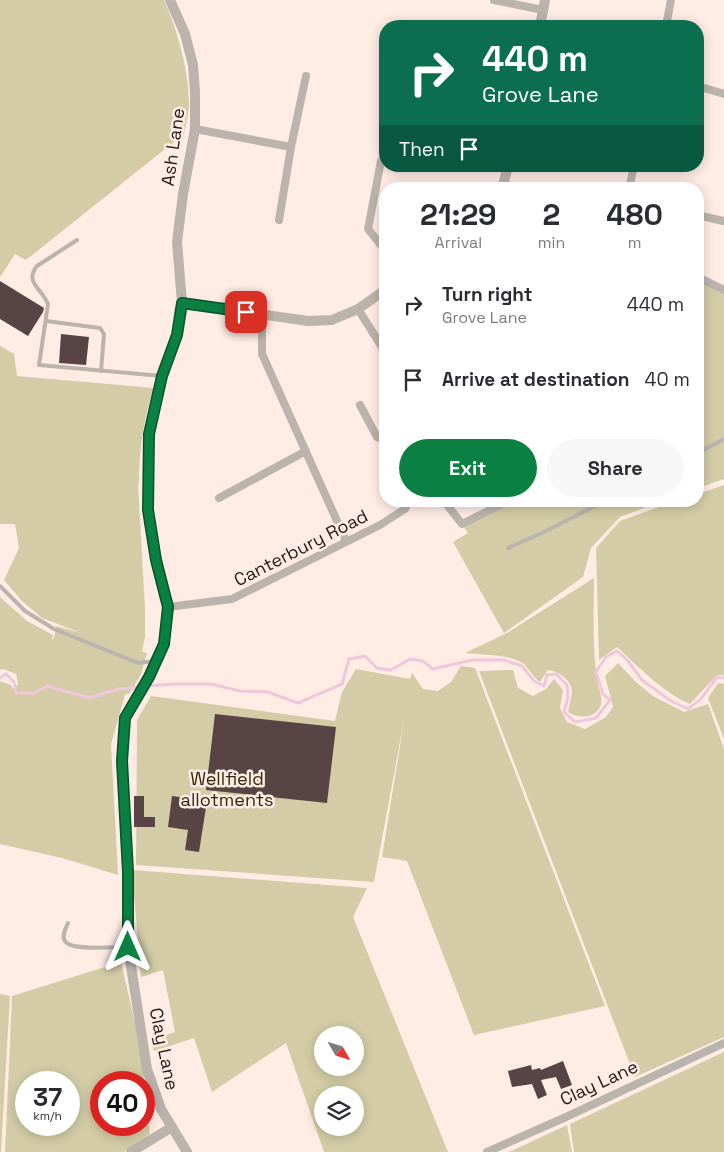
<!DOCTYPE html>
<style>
:root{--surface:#fff;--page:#f7f7f7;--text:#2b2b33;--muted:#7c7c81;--accent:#0b8043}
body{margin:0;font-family:"Space Grotesk",sans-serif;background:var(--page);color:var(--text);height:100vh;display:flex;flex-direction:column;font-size:19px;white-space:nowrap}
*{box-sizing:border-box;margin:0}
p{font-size:16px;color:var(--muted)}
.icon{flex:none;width:28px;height:28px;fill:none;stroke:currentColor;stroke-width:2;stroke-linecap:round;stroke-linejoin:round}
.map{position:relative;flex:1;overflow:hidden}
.panel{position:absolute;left:379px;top:182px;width:325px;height:325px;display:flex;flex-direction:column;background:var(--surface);border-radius:20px;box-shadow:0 2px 12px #0003}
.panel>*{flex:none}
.top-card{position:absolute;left:379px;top:20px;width:325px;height:152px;border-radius:20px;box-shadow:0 2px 12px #0003;background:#0b6e4f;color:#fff;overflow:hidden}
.needle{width:32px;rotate:129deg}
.controls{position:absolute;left:314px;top:1026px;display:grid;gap:10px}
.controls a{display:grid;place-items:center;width:50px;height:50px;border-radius:50%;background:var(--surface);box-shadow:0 2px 12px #0003;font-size:25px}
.speed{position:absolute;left:15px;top:1071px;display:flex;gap:10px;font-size:25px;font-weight:700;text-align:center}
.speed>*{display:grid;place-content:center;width:65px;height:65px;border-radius:50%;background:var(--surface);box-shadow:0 2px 12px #0003;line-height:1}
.speed small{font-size:12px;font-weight:400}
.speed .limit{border:8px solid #d22;background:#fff;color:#111}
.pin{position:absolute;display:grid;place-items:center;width:42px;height:42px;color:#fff;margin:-21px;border-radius:10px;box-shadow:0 2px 8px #0006}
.me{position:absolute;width:55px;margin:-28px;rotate:0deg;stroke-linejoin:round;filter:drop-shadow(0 0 4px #0008)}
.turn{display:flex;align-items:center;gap:18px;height:105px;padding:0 20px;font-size:22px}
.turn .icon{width:65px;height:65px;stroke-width:2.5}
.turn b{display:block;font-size:35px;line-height:42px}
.then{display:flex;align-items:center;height:48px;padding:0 20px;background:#0003;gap:10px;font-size:19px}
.eta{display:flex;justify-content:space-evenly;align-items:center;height:85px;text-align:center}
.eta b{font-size:30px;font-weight:800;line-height:35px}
.primary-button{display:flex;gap:10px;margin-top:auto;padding:10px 20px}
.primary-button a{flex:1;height:58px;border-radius:30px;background:var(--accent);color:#fff;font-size:20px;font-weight:800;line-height:58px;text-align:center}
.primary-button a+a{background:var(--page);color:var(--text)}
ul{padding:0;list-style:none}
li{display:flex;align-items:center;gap:15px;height:75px;padding:0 20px}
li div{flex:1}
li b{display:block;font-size:19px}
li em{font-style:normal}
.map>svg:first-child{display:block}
</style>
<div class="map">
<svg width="724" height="1152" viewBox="0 0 724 1152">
<rect width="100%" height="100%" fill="#ffece5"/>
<g fill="#d3cca6" fill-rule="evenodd">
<path d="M0 0H164C177 29 189 71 189 103 189 113 186 124 184 134L26 260 15 254 0 277Z"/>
<polygon points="698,277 724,290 724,479 698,488"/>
<path d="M0 346 14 354 17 376 154 388C143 419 139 451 139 484H138L145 608V637L142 652 147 653 141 674 130 693 125 695 111 744 118 875 62 858 0 844V681L11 685 13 689 18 684 16 674 3 669 0 670V597L27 621 53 635 52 640 54 638 56 626 81 633 42 618 22 601 4 580 19 548 15 524H0Z"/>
<path d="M724 485V675H717L690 704C661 691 640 668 617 647L599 660 596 548 620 521 676 501H698V494Z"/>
<polygon points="508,501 662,501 620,517 591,548 583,577 504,633 453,542 468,533 462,524"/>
<path d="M594 578C594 611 592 646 597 678 598 686 603 698 601 705 596 719 579 719 568 712 569 706 571 699 572 692 572 680 558 671 548 670L540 682C533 677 529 669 524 664 512 654 480 655 465 653L507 633Z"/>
<polygon points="618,663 637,683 653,696 684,712 708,704 724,749 724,1037 635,1077 479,671 513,670 518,688 533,696 546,689 554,679 563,690 560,708 567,722 585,729 606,717 613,707 605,676"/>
<polygon points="461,666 475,668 605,1006 474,1035 407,861 382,857 405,715 374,882 136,865 137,720 151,696 335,721 342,692 356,669 410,679 412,673 423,689 438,691 451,682"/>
<polygon points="718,683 724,684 724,739 708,698"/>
<path d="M132 870 367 888 353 917 448 1152H324L286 1043 212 1092 194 1038 154 1051 150 1040 175 1032 163 970 141 977ZM322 1035H355V1068H322ZM322 1095H355V1128H322Z"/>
<path d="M121 962 142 1054 150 1134 124 1152H5L12 996ZM26 1082H69V1125H26ZM101 1082H144V1125H101Z"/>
<polygon points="0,994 10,996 1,1152 0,1152"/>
<polygon points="724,1052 724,1152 574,1152 570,1124"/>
<polygon points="567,1125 572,1152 509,1152"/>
</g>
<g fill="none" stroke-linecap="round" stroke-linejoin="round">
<g stroke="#efc8dc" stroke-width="3">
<polyline points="0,678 6,674 14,682 16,693 34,693 47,686 90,698 118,689 139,687"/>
<polyline points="146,686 175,684 211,684 240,691 268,692 298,703 342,684 349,659 365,656 377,668 391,670 410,659 423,661 433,669 472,660 504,660 522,666 534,681 544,686 547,675 556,674 567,685 568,698 564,712 575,722 596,718 610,700 603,694 596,672 606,657 617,651 628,661 642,680 671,701 688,709 700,700 717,677 724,678"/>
</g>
</g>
<g fill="#584445">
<polygon points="0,281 44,308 43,312 28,336 0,319"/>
<polygon points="61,334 89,337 86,365 59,363"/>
<polygon points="215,714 336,727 327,803 206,790"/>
<polygon points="134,796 144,796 144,817 155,817 155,827 134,827"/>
<polygon points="172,796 207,801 199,852 185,850 188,830 168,827"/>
<polygon points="563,1061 572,1085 561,1089 556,1077 541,1080 547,1095 538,1099 532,1084 512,1087 508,1071 531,1065 532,1070 540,1068 541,1070"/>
</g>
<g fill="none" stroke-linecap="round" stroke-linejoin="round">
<g stroke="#bbb4ad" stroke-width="4">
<path d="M77 240 37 266C24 282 42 289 48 304L39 365 162 376"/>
<polyline points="46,321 100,328 104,334 101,371"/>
<polyline points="698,453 724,439"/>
<polyline points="508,548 544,532 605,501"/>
<polyline points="0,586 25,611 54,629 138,663 155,661"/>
<path d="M68 923C66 928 61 936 65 941 70 951 114 947 126 947"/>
</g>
<g stroke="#bbb4ad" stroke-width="8">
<polyline points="494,0 543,10"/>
<polyline points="666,26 671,0"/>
<polyline points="698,86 724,94"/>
<polyline points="195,129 291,147"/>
<polyline points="381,161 368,229 385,250"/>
<polyline points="629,189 634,166"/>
<polyline points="698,215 723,221"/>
<polyline points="279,220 291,147 306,76"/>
<polyline points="698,277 724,290"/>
<polyline points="358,309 385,352"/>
<polyline points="262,315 262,354 346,541"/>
<polyline points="360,405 377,437 385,441"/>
<polyline points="219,498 306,451"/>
<polyline points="444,501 462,524 508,501"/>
<polyline points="168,607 232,599 380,525 405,509 409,501"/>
<polyline points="487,1152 566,1117 724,1043"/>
</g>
<g stroke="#bbb4ad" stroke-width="10">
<polyline points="170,0 185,34 193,65 195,92 195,129 183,194 177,242 182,303 177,335 162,376 149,434 148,510 156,560 168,607 164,644 149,677 125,718 122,761 128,872 128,947 147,1069 161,1109 187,1152"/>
<polyline points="540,26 545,0"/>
<polyline points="502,189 508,166"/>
<polyline points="182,303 308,321 332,320 358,309 385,290"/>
<polyline points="131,1152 172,1127"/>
</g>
</g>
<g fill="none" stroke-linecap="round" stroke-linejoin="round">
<defs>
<polyline id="route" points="128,947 128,872 122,761 125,718 149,677 164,644 168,607 156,560 148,510 149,434 162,376 177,335 182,303 246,312"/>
</defs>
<use href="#route" stroke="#07532c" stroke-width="12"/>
<use href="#route" stroke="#0b8043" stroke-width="9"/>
</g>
<g text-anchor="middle" stroke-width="5" stroke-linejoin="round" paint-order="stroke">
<g font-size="18" fill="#221a17" stroke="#ffece5">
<text transform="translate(173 147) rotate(-82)" y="6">Ash Lane</text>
<text transform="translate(301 548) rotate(-27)" y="6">Canterbury Road</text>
<text transform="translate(164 1049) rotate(78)" y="6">Clay Lane</text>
<text transform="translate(599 1083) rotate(-25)" y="6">Clay Lane</text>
</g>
<g font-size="18" fill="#312b0a" stroke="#ffece5">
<text x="227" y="785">Wellfield<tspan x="227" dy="21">allotments</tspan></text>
</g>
</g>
</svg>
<div class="controls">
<a><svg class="needle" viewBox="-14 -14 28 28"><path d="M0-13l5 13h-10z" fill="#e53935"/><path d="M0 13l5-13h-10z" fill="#7c7c81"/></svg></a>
<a><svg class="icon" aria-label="layers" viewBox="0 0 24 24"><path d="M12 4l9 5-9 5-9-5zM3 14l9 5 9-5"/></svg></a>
</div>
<div class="speed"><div>37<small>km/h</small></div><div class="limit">40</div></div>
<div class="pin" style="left:246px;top:312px;background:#d93025"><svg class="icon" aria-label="arrive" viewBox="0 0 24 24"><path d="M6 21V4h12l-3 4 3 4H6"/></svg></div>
<svg class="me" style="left:128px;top:947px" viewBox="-20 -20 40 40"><path d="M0-17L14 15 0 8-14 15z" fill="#0b8043" stroke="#fff" stroke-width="4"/></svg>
<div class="top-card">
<div class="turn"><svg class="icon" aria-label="right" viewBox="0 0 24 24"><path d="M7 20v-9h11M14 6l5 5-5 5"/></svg><div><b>440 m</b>Grove Lane</div></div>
<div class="then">Then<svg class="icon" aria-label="arrive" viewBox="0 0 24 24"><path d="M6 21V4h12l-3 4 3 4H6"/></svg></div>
</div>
<section class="panel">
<div class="eta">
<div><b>21:29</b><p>Arrival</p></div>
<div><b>2</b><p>min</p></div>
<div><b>480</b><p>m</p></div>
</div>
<ul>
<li><svg class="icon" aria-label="right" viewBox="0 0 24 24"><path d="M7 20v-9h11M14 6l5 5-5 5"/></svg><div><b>Turn right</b><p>Grove Lane</p></div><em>440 m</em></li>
<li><svg class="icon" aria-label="arrive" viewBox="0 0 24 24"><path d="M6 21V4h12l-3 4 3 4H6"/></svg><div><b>Arrive at destination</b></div><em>40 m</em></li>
</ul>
<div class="primary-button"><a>Exit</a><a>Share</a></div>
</section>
</div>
